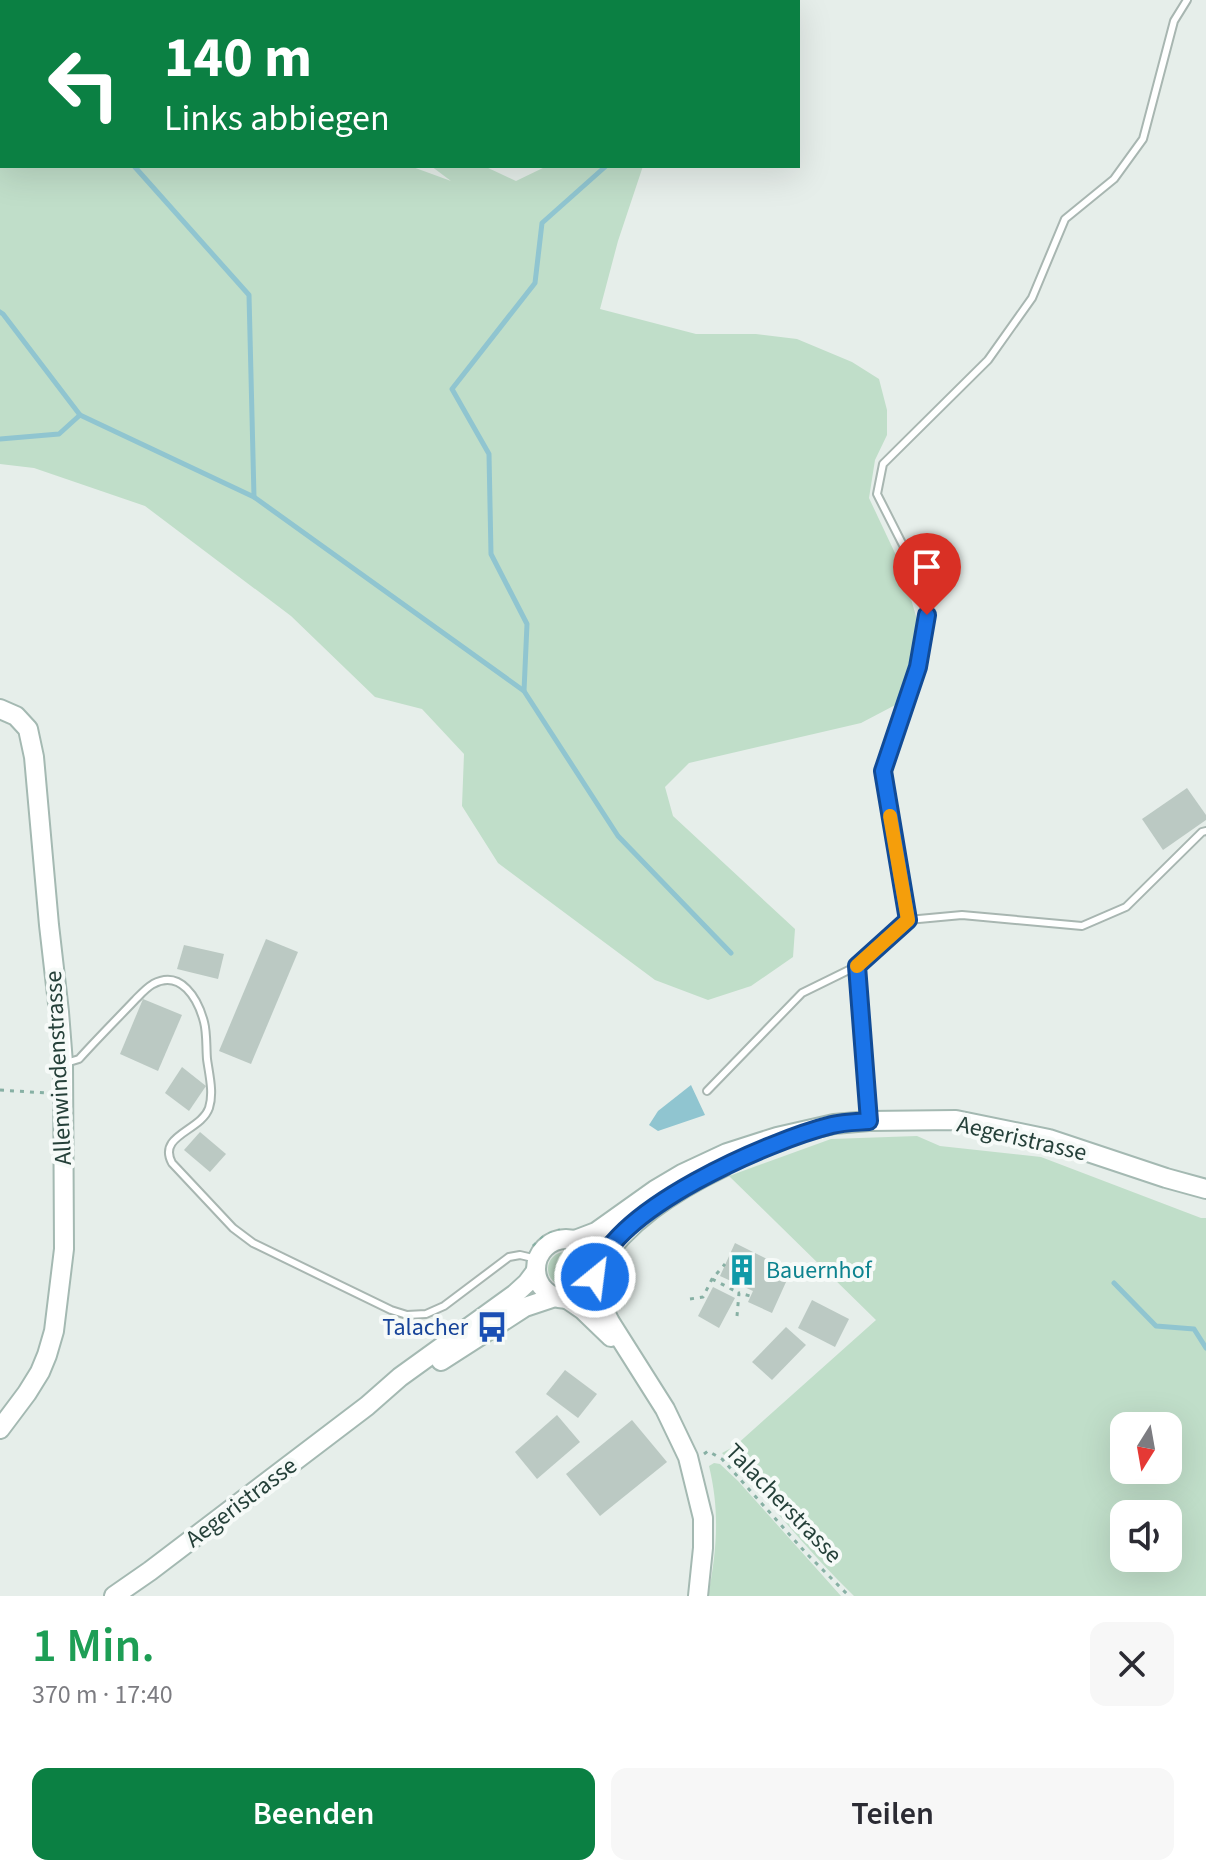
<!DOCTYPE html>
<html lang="de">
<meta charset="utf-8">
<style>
:root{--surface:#fff;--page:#f7f7f7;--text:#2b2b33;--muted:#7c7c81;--accent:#0b8043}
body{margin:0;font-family:"Source Sans 3",sans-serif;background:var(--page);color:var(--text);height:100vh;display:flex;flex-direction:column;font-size:30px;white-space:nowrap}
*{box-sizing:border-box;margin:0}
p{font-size:26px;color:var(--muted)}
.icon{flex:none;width:44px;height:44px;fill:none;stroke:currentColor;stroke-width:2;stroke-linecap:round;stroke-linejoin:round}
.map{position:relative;height:1596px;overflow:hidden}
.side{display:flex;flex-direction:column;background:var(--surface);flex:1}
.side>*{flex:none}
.top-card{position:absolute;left:0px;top:0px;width:800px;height:168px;box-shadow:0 8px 32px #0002;background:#0b8043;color:#fff;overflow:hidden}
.needle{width:52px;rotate:191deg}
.fabs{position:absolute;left:1110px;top:1412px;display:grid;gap:16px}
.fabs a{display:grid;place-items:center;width:72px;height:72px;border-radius:16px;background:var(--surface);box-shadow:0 8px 32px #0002;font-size:40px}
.pin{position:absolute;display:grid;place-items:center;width:68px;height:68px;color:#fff;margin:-82px -34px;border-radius:50% 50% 50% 0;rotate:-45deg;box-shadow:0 0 8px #0007}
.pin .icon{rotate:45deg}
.me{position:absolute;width:88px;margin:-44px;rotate:29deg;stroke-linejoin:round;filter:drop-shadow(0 0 6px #0008)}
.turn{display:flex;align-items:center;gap:28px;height:168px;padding:0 32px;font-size:36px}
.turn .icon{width:104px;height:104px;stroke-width:2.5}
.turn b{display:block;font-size:56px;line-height:68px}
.round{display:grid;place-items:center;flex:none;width:84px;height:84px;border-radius:16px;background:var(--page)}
.summary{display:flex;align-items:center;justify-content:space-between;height:136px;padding:0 32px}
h1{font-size:48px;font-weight:600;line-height:60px;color:#1e9e55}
.action{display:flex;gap:16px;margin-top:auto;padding:16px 32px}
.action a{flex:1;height:92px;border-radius:16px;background:var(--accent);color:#fff;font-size:32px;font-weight:600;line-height:92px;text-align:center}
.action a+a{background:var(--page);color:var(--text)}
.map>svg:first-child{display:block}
</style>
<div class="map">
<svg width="1206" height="1596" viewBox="0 0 1206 1596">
<rect width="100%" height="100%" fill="#e6eeea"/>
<g fill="#c0dec9" fill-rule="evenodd">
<polygon points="0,114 2,115 2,166 410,166 451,181 431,166 484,166 516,181 547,166 643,166 618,241 600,309 696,334 756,334 797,339 852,362 879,379 887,410 887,435 875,460 869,498 902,568 918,623 901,702 861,723 689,763 665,787 673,816 795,929 793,957 751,986 708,1000 655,980 498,863 462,806 464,754 422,709 375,697 291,616 145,506 34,468 0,464"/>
<path d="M917 1136 940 1146 1041 1157 1201 1218H1206V1596H854C807 1551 768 1499 722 1453L735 1446 876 1320 729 1176 831 1139ZM1124 1426H1168V1470H1124ZM1124 1514H1168V1558H1124Z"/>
<circle cx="565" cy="1269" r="17"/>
<path d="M714 1463 720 1464 738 1481 841 1596H708C717 1550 720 1512 709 1466Z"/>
</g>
<polygon fill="#90c5d0" points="691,1085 705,1115 658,1131 649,1125 658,1111"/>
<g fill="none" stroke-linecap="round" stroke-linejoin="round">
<g stroke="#90c5d0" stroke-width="5">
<polyline points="716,2 717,0"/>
<polyline points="134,166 249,295 254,497 524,691 618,836 731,953"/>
<polyline points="0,312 3,314 80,415 254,497"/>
<polyline points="0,439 59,434 80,415"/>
<polyline points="524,691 527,624 491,554 489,454 452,389 535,283 542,223 606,166"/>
<polyline points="1114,1283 1156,1326 1194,1329 1206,1348"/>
</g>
</g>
<g fill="#bbc9c3">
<polygon points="1187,788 1206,815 1206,820 1163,850 1142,819"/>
<polygon points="266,939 298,952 251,1064 219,1051"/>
<polygon points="184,945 224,954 218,979 177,969"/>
<polygon points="143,999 182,1015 158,1071 120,1054"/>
<polygon points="182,1067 206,1086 189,1111 165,1093"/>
<polygon points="200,1132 226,1154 210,1172 184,1150"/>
<polygon points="735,1243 791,1271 772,1313 748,1302 753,1291 720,1276"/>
<polygon points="713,1287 735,1298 719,1328 698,1316"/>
<polygon points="812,1300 849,1319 835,1347 798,1328"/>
<polygon points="786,1327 806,1345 772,1380 752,1362"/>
<polygon points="565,1370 597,1394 578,1418 546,1394"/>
<polygon points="557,1415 580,1442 537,1479 515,1452"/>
<polygon points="632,1420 667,1462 600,1516 566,1474"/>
</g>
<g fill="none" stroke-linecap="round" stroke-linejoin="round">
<defs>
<g id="lane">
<polyline points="908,920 962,915 1082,926 1126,907 1202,832 1206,831"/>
<path d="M66 1063 79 1059C97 1039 116 1020 135 1000 140 995 146 988 153 984 181 969 198 999 204 1022 207 1033 206 1047 207 1059 209 1074 214 1093 209 1108 201 1131 157 1135 172 1163L233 1228 253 1243 391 1310 407 1315 426 1314 444 1306 509 1257 520 1255 537 1259"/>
<polyline points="707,1091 802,993 857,966"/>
<polyline points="869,1118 857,966 908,920 883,771 918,667 927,615 910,559 877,494 883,464 988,360 1032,298 1065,219 1114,179 1143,139 1174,21 1187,0"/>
</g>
<g id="secondary">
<polyline points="0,709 16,716 28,729 34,757 49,925 59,1012 63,1063 64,1249 54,1331 47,1355 40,1372 27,1393 0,1429"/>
<circle cx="566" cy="1269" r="30"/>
<polyline points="575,1240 596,1232 655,1190 682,1174 727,1153 777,1137 834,1124 869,1121 956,1120 1049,1139 1166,1178 1206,1189"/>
<path d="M596 1269C626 1222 673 1191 723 1167"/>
<polyline points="593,1281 596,1295 610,1322 665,1409 688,1457 703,1518 703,1548 698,1596"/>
<polyline points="567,1299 583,1310 611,1337"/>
<polyline points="441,1361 525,1307 555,1297"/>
<polyline points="114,1596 150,1571 367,1406 400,1377 515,1294 527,1283 536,1271"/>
</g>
</defs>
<use href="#lane" stroke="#a8b6b1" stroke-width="10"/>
<use href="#secondary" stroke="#a4b9b2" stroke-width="22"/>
<g stroke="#87b0a4" stroke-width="3" stroke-dasharray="4 6" stroke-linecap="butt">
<polyline points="0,1090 47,1093"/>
<polyline points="533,1246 544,1236 560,1230"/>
<polyline points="712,1279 739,1293"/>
<polyline points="690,1299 703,1297 712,1279 725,1264"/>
<polyline points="737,1316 739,1293 750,1296"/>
<polyline points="704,1454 708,1451 722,1459 806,1553 849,1596"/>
</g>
<use href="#lane" stroke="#fff" stroke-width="6"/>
<use href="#secondary" stroke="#fff" stroke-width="18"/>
</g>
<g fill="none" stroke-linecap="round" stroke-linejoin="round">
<defs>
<path id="route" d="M595 1277C608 1210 771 1140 832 1125 844 1122 857 1122 869 1121L857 966 908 920 883 771 918 667 927 615"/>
</defs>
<use href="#route" stroke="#114b97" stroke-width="20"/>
<use href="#route" stroke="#1a73e8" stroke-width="14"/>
<polyline stroke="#f59e0b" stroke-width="14" points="857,966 908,920 890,816"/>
</g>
<defs>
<symbol id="building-bare" viewBox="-9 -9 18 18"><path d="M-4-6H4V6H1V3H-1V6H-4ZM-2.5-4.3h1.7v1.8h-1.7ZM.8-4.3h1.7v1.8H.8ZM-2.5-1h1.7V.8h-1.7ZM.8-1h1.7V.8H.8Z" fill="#0f9aa8" stroke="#f6faf8" stroke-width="2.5" paint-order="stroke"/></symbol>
<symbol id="bus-bare" viewBox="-9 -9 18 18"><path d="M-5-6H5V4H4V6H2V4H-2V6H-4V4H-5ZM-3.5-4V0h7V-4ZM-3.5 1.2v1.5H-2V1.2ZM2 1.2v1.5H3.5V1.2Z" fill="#1a4fb4" stroke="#f6faf8" stroke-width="2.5" paint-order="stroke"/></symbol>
</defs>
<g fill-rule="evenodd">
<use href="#building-bare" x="720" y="1248" width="44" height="44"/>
<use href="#bus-bare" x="470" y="1305" width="44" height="44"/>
</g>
<g text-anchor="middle" stroke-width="8" stroke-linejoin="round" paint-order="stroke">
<g font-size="24" fill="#254039" stroke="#f6faf8">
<text transform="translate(58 1068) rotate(-93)" y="8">Allenwindenstrasse</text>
<text transform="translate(1022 1138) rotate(13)" y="8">Aegeristrasse</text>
<text transform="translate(241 1502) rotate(-37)" y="8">Aegeristrasse</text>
<text transform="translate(784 1503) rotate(46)" y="8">Talacherstrasse</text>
</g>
<g font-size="24" fill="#0d838f" stroke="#f6faf8" text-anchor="start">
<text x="766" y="1278">Bauernhof</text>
</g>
<g font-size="24" fill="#164399" stroke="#f6faf8" text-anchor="end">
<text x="468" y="1335">Talacher</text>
</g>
</g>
</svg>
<div class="fabs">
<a><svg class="needle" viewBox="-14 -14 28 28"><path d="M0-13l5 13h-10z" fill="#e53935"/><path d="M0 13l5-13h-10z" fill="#7c7c81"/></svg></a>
<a><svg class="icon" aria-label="sound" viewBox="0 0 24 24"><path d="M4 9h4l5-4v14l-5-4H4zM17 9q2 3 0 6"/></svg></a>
</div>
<div class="pin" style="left:927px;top:615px;background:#d93025"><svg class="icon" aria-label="arrive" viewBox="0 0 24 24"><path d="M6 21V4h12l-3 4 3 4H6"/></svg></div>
<svg class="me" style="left:595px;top:1277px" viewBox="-20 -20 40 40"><circle r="17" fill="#1a73e8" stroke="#fff" stroke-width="3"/><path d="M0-11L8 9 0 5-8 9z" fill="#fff"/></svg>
<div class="top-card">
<div class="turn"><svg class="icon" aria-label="left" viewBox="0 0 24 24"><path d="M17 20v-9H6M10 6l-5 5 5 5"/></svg><div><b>140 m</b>Links abbiegen</div></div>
</div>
</div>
<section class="side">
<div class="summary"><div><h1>1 Min.</h1><p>370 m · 17:40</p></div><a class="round"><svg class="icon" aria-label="close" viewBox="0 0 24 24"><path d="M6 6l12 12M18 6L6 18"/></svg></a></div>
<div class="action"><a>Beenden</a><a>Teilen</a></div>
</section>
